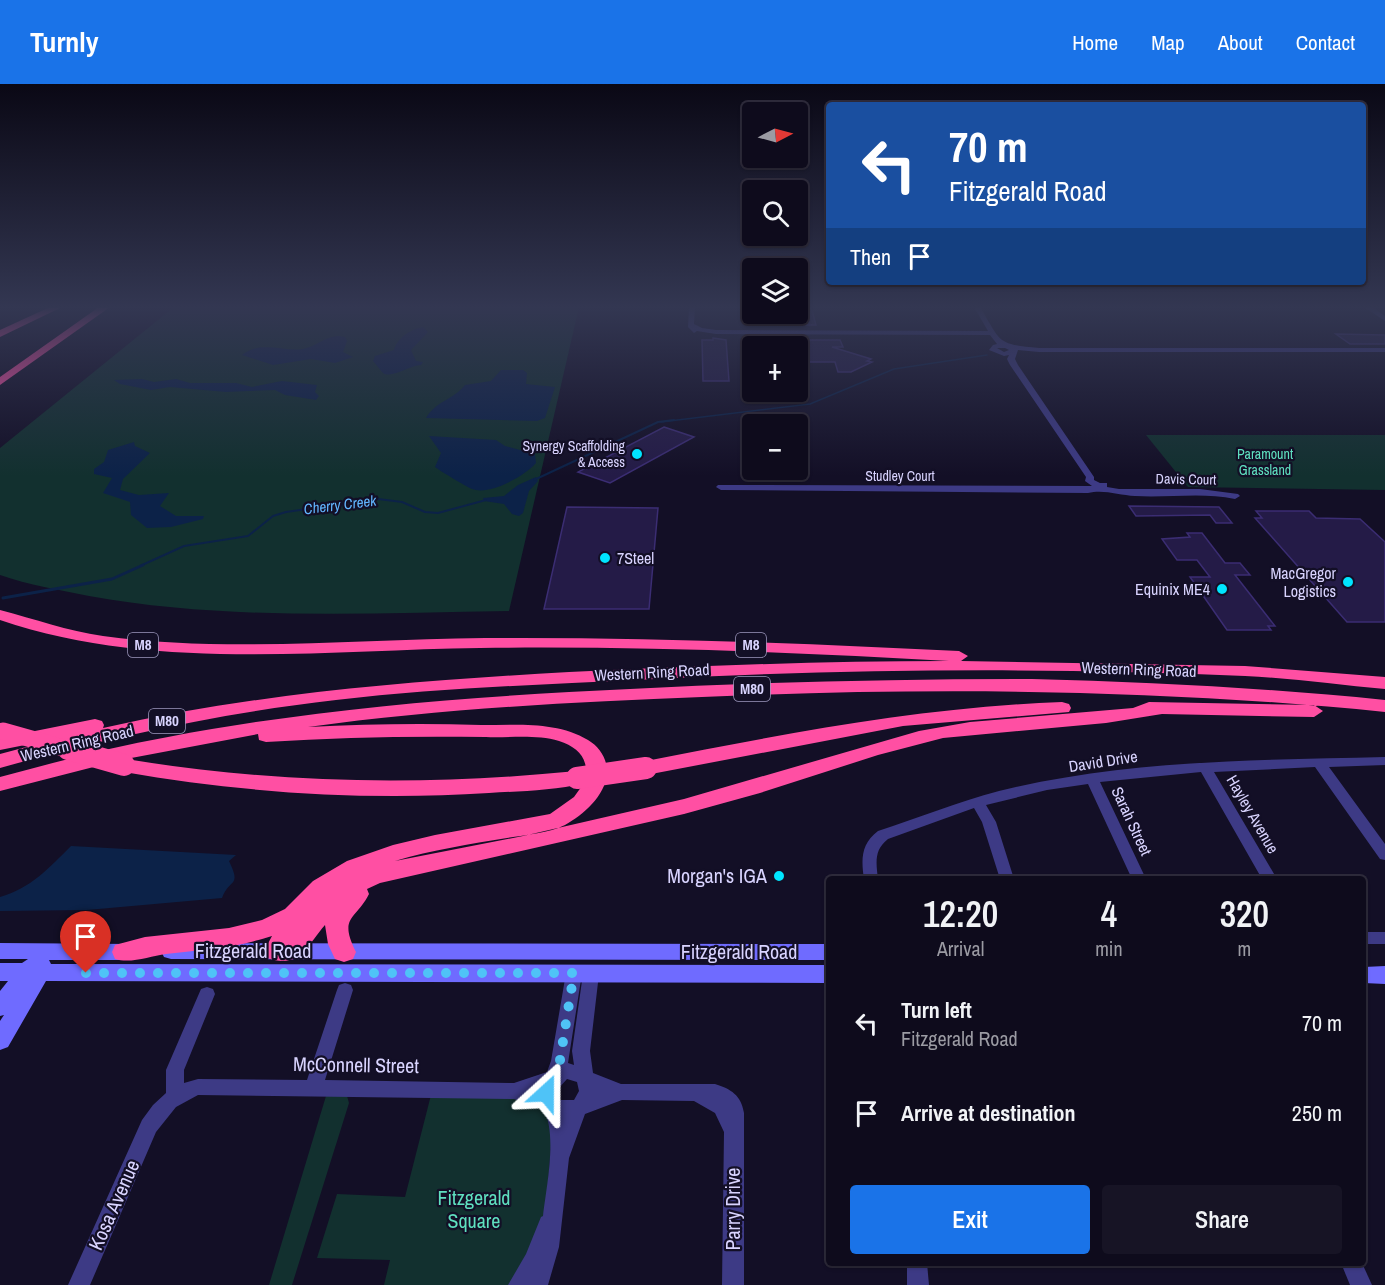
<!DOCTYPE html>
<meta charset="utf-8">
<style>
:root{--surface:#0e0b1c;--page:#171425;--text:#f1f3f6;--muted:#9b9ba3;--line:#2e2b3b;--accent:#1a73e8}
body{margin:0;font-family:"Archivo Narrow",sans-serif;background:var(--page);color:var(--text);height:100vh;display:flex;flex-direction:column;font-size:22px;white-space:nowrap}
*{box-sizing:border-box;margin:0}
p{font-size:20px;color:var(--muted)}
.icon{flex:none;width:33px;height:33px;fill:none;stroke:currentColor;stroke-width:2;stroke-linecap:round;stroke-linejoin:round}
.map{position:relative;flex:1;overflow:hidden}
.details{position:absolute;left:826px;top:792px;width:540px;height:390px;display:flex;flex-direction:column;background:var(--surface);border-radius:6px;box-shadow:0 2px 4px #0004,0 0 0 2px var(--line)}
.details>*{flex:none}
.banner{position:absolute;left:826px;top:18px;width:540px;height:183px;border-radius:6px;box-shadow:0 2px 4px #0004,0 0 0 2px var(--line);background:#1a4fa0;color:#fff;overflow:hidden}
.needle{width:39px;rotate:84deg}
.controls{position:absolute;left:742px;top:18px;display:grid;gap:12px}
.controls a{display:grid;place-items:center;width:66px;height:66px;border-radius:6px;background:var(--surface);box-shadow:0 2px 4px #0004,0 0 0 2px var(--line);font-size:30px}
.pin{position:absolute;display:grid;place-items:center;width:51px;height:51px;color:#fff;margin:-62px -26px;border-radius:50% 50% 50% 0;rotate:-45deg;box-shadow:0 0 6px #0007}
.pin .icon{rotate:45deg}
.me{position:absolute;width:66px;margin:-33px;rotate:24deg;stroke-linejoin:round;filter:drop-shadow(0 0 4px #0008)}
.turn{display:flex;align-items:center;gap:21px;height:126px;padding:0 24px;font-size:27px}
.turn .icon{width:78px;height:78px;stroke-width:2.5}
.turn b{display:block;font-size:42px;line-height:51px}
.then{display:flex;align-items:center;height:57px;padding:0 24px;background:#0003;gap:12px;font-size:22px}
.eta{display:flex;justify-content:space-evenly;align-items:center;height:102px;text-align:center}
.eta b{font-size:36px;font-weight:600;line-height:42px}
.primary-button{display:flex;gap:12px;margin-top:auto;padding:12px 24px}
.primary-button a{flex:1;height:69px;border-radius:6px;background:var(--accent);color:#fff;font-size:24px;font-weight:600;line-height:69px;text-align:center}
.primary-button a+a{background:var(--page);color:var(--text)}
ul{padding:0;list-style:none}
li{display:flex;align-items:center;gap:18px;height:90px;padding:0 24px}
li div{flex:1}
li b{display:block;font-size:22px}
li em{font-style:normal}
header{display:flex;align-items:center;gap:36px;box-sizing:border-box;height:84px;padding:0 30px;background:var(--accent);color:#fff}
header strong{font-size:28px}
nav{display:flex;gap:33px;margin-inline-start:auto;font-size:21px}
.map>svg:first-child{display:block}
</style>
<header>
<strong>Turnly</strong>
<nav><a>Home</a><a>Map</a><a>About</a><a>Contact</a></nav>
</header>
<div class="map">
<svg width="1385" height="1201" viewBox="0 0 1385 1201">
<rect width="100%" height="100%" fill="#130f26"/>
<g fill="#12302f">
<path d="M174 223H579L509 527C369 529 228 537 89 512 59 506 29 501 0 491V364Z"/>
<polygon points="1146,351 1385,351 1385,406 1188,403"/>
<polygon points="431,1011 506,1013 539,1020 553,1036 546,1125 514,1201 384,1201 390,1176 317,1174 337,1110 405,1113"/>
<polygon points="326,1012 347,1012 349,1019 292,1201 269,1201"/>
</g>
<g fill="#0c2248">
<path d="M423 243 428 248 411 266 416 277 423 278 421 281C410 281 392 295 383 289 380 286 377 281 373 277L375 272 394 266C397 254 411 245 423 243Z"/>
<path d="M339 252 345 253 347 257 343 268 353 273 335 279 311 275 273 281 242 271C261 256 283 268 303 265 318 262 323 253 339 252Z"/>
<path d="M501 286H523L527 289 526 300 555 303 545 334 537 337 426 334C436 317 453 316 465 301L491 297Z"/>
<polygon points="142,295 154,298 176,295 190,299 236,299 252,303 282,297 317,301 315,308 319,312 316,316 285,311 275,306 226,308 170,303 151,306 120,300 114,296"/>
<path d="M429 352 496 356 505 362 535 370 536 379C526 391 490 412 472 405 465 402 442 388 435 383L441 369Z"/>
<polygon points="134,358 135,362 150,369 123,395 120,406 139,411 169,409 160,422 176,432 204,432 203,435 171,443 147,444 131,431 130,418 103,409 112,394 94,390 94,385 104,378 108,366"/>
<polygon points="536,393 538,397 529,407 523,429 519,432 512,430 504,420 484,417 483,414 504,412 518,401"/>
<path d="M71 762 236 771 229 777C242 804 229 794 222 814L87 826 0 827V813C30 805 50 783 71 762Z"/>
</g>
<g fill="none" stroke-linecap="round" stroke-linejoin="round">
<polyline stroke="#0c2248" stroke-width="1.5" points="661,338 810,320 894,285 987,271"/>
<g stroke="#0c2248" stroke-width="2">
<polyline points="534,396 658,338 674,336"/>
<polyline points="140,482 184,462 248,452 273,432 286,428 378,415 402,418 425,428 438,429 486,416"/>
</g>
<polyline stroke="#0c2248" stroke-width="3" points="3,514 112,495 143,481"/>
</g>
<g fill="#241b47" stroke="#3b2d73" stroke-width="1.5">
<polygon points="798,223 811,223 816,241 774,241 771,230 798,230"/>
<polygon points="1336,250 1385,251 1385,260 1350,260"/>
<polygon points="713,254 726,256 729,297 703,297 702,256 713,256"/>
<polygon points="798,256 840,256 843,263 832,263 871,275 867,277 872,278 851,288 838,288 835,278 800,278"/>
<polygon points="664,343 694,353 610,399 578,388"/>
<polygon points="1129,422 1219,423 1232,439 1216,439 1210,431 1136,432"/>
<polygon points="567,423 658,424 649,525 544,525"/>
<polygon points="1256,427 1309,427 1316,434 1360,435 1385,458 1385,538 1347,538 1255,434 1262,434"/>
<polygon points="1187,449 1202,449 1225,479 1240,479 1250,491 1235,491 1275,542 1268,542 1271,546 1227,546 1190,493 1210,493 1197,476 1177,476 1162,455 1190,453"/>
</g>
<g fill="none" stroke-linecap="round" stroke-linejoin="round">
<g fill="#3d3a85" fill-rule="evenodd">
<path d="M689 223H695L694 240 702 244 716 246 988 247 974 223H980C1002 259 996 260 1039 264H1385V268H1039L1018 266 1015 275 1018 281 1094 393V396L1100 399H1107V403L1119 405H1200L1238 410 1240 412 1235 415C1202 408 1169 414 1135 412 1119 411 1103 405 1088 409L721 406 716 403 718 401 1092 402 1085 397 1086 393 1010 281 1007 275 1009 271 1004 272 989 266 993 261 997 260 990 251 716 250 697 247 694 249 688 243ZM997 264H1005L1009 266 1004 268Z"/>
<polygon points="1364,223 1372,223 1385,232 1385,237"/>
<path d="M1385 673V681L1329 683 1385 760V776L1380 775 1315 683 1214 688 1277 795H1262L1201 688 1100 698 1146 795H1132L1088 700 1047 706 986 721 996 738 1014 795H1000L982 738 974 724 888 755C874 766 876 778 878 795H864C861 775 861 760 878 747 918 734 958 718 999 707 1125 676 1256 676 1385 673Z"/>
<rect x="1364" y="848" width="21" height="12"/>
<path d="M574 882 580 884 582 889 568 979 574 981 572 967 583 890 585 885 591 883 597 885 599 890 590 967 593 989 621 1000H715C731 1005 741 1011 744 1029V1201H722L724 1048 715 1029 694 1017 622 1016 585 1030 569 1074 559 1163 548 1201H508L526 1170 541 1133 543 1132C546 1105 558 1048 543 1025L514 1015 198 1011 176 1023 156 1048 90 1201H68L142 1036 153 1021 166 1009V986L201 905 207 903 213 905 215 910 184 986V999L198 995 307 996 337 906 339 901 345 899 351 901 353 906 325 996 514 999 547 988 551 977 566 889 568 884ZM567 995 577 998 579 1007 574 1016H560L557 1014 558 1005Z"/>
<polygon points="907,1179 927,1179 929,1201 907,1201"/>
<polygon points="1341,1179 1362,1179 1372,1201 1350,1201"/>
</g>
<g fill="#6f6bff" fill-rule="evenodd">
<polygon points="0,859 132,860 139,862 142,868 139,874 132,876 49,876 51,880 830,881 830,899 46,897 8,963 0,966 0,937 4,931 0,932 0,907 8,897 0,897 0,879 22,879 28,875 0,875"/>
<polygon points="171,859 830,860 830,876 171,875 164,873 161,867 164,861"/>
<polygon points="1385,882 1385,900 1364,899 1364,883"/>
</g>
<g fill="#ff4fa3" fill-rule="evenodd">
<polygon points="50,223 62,223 0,253 0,246"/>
<polygon points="99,223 110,223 0,301 0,293"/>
<path d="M0 526C35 535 67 547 103 552 229 569 358 555 485 554 643 553 801 559 959 567L968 572 961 577 1245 582 1385 593V605C1338 601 1292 594 1245 592 1043 583 839 585 636 596 536 601 436 604 336 616 222 629 110 653 0 684V670L60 654 0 666V654L95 635 102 637 104 641 103 644C257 609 412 597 569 588 696 582 822 577 949 577 793 568 637 562 480 564 321 566 154 588 0 536Z"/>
<path d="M1032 595C1150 598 1267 604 1385 616V628C1158 605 931 603 702 613 571 618 438 625 308 643 365 640 423 639 481 641 516 641 557 637 588 656 600 663 608 676 607 690 605 712 583 731 565 741 549 749 525 751 507 754 470 760 432 766 395 777L523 752 684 715 919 647 970 638 1133 624 1149 618 1314 621 1323 627 1314 633 1162 630 1106 639 943 654 878 671 760 709 684 730 380 799 367 805 369 810C356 836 338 832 356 868L353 875 344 878 335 875 328 860 325 841C306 863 300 885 267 874L264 867 272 852C237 864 202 866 166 870 150 872 131 880 115 875L112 868 115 861 145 853 229 844 262 836 285 825 313 797 347 777 393 761 435 751 550 730 574 713 584 699C554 707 519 707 489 709 366 717 245 709 124 688L117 686 114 681 117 677 0 707V693C56 678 111 663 168 653 320 624 475 612 630 605 764 598 898 595 1032 595ZM258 650 259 656 266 658C339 653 412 652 486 653 509 654 536 650 559 657 577 663 588 673 586 693L577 687C425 702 277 700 126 675Z"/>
<path d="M1062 618 1069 620 1071 624 1069 628 903 642 646 691 639 689 636 684 639 679 646 677C784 650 921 623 1062 618Z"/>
</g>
<polyline stroke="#ff4fa3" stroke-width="17" points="3,647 74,667"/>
<g stroke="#ff4fa3" stroke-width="22">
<polyline points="68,665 124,681"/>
<polyline points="577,694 646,684"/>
</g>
</g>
<linearGradient id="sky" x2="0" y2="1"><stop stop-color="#0a0815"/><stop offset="0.57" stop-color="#333752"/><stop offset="1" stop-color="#333752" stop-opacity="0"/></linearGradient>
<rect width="1385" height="392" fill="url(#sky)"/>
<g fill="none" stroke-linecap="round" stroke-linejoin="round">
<polyline stroke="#4fc3f7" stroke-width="10" stroke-dasharray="0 18" points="86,889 574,889 560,976 546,1009"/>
</g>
<g fill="#00e5ff" stroke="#130f26" stroke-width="2">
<circle cx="637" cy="370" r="6"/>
<circle cx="605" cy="474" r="6"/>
<circle cx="1348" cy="498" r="6"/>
<circle cx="1222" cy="505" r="6"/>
<circle cx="779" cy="792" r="6"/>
</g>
<g text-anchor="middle" stroke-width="4.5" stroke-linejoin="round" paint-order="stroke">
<g font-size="14" fill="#d9d4ff" stroke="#130f26" text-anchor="end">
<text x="625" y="367">Synergy Scaffolding<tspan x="625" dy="16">&amp; Access</tspan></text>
</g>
<g font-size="14" fill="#5fe0c0" stroke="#130f26">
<text x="1265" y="375">Paramount<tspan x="1265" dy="16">Grassland</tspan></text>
</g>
<g font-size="14" fill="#d9d4ff" stroke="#130f26">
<text x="900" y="397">Studley Court</text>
<text transform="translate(1186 395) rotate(1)" y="5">Davis Court</text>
</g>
<g font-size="15" font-style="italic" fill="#62b6ff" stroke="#130f26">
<text transform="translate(340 421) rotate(-7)" y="5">Cherry Creek</text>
</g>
<g fill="#130f26" stroke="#9e99be" stroke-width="1.5">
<rect x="128" y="549" width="30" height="24" rx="4.5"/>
<rect x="736" y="549" width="30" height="24" rx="4.5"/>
<rect x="734" y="593" width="36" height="24" rx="4.5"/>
<rect x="149" y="625" width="36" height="24" rx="4.5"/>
</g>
<g font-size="15" font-weight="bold" fill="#d9d4ff">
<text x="143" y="566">M8</text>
<text x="751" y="566">M8</text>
<text x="752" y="610">M80</text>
<text x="167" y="642">M80</text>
</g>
<g font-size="16" fill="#d9d4ff" stroke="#130f26" text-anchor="end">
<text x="617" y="480" text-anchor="start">7Steel</text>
<text x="1336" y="495">MacGregor<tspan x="1336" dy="18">Logistics</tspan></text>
<text x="1210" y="511">Equinix ME4</text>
</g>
<g font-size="16" fill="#d9d4ff" stroke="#130f26">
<text transform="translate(1139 585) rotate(2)" y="6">Western Ring Road</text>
<text transform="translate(652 588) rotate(-3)" y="6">Western Ring Road</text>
<text transform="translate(77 659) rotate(-13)" y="6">Western Ring Road</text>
<text transform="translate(1103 677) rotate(-9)" y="6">David Drive</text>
<text transform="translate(1253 730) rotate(60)" y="6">Hayley Avenue</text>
<text transform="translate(1132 737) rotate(65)" y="6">Sarah Street</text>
</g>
<g font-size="20" fill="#d9d4ff" stroke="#130f26" text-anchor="end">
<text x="767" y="799">Morgan's IGA</text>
</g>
<g font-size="20" fill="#d9d4ff" stroke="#130f26">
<text x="253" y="874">Fitzgerald Road</text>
<text x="739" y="875">Fitzgerald Road</text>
<text transform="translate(356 981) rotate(1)" y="7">McConnell Street</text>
<text transform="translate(114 1121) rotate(-66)" y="7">Kosa Avenue</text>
<text transform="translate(733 1125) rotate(-90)" y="7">Parry Drive</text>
</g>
<g font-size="20" fill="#5fe0c0" stroke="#130f26">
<text x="474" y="1121">Fitzgerald<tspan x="474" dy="23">Square</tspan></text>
</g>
</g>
</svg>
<div class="controls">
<a><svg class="needle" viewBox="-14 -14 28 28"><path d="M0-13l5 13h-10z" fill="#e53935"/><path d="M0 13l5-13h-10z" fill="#9b9ba3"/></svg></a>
<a><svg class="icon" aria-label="search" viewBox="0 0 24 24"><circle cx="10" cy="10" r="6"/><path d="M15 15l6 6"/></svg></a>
<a><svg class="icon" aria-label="layers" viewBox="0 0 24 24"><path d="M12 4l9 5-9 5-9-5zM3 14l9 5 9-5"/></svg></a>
<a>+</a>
<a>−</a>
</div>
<div class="pin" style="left:86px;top:889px;background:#d93025"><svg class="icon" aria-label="arrive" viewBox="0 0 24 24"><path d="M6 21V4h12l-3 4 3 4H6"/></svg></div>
<svg class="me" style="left:546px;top:1009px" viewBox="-20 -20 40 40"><path d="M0-17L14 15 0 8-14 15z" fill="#4fc3f7" stroke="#fff" stroke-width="4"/></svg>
<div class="banner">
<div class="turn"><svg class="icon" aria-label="left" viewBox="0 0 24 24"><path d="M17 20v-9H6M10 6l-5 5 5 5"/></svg><div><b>70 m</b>Fitzgerald Road</div></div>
<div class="then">Then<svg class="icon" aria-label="arrive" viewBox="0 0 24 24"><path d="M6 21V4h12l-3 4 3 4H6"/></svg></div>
</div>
<section class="details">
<div class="eta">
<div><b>12:20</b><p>Arrival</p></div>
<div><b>4</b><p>min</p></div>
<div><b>320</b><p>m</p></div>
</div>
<ul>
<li><svg class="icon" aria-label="left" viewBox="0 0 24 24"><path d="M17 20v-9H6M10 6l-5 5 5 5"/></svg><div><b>Turn left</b><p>Fitzgerald Road</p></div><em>70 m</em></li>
<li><svg class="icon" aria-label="arrive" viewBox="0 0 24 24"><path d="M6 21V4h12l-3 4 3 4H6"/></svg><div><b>Arrive at destination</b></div><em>250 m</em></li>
</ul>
<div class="primary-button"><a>Exit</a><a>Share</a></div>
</section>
</div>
